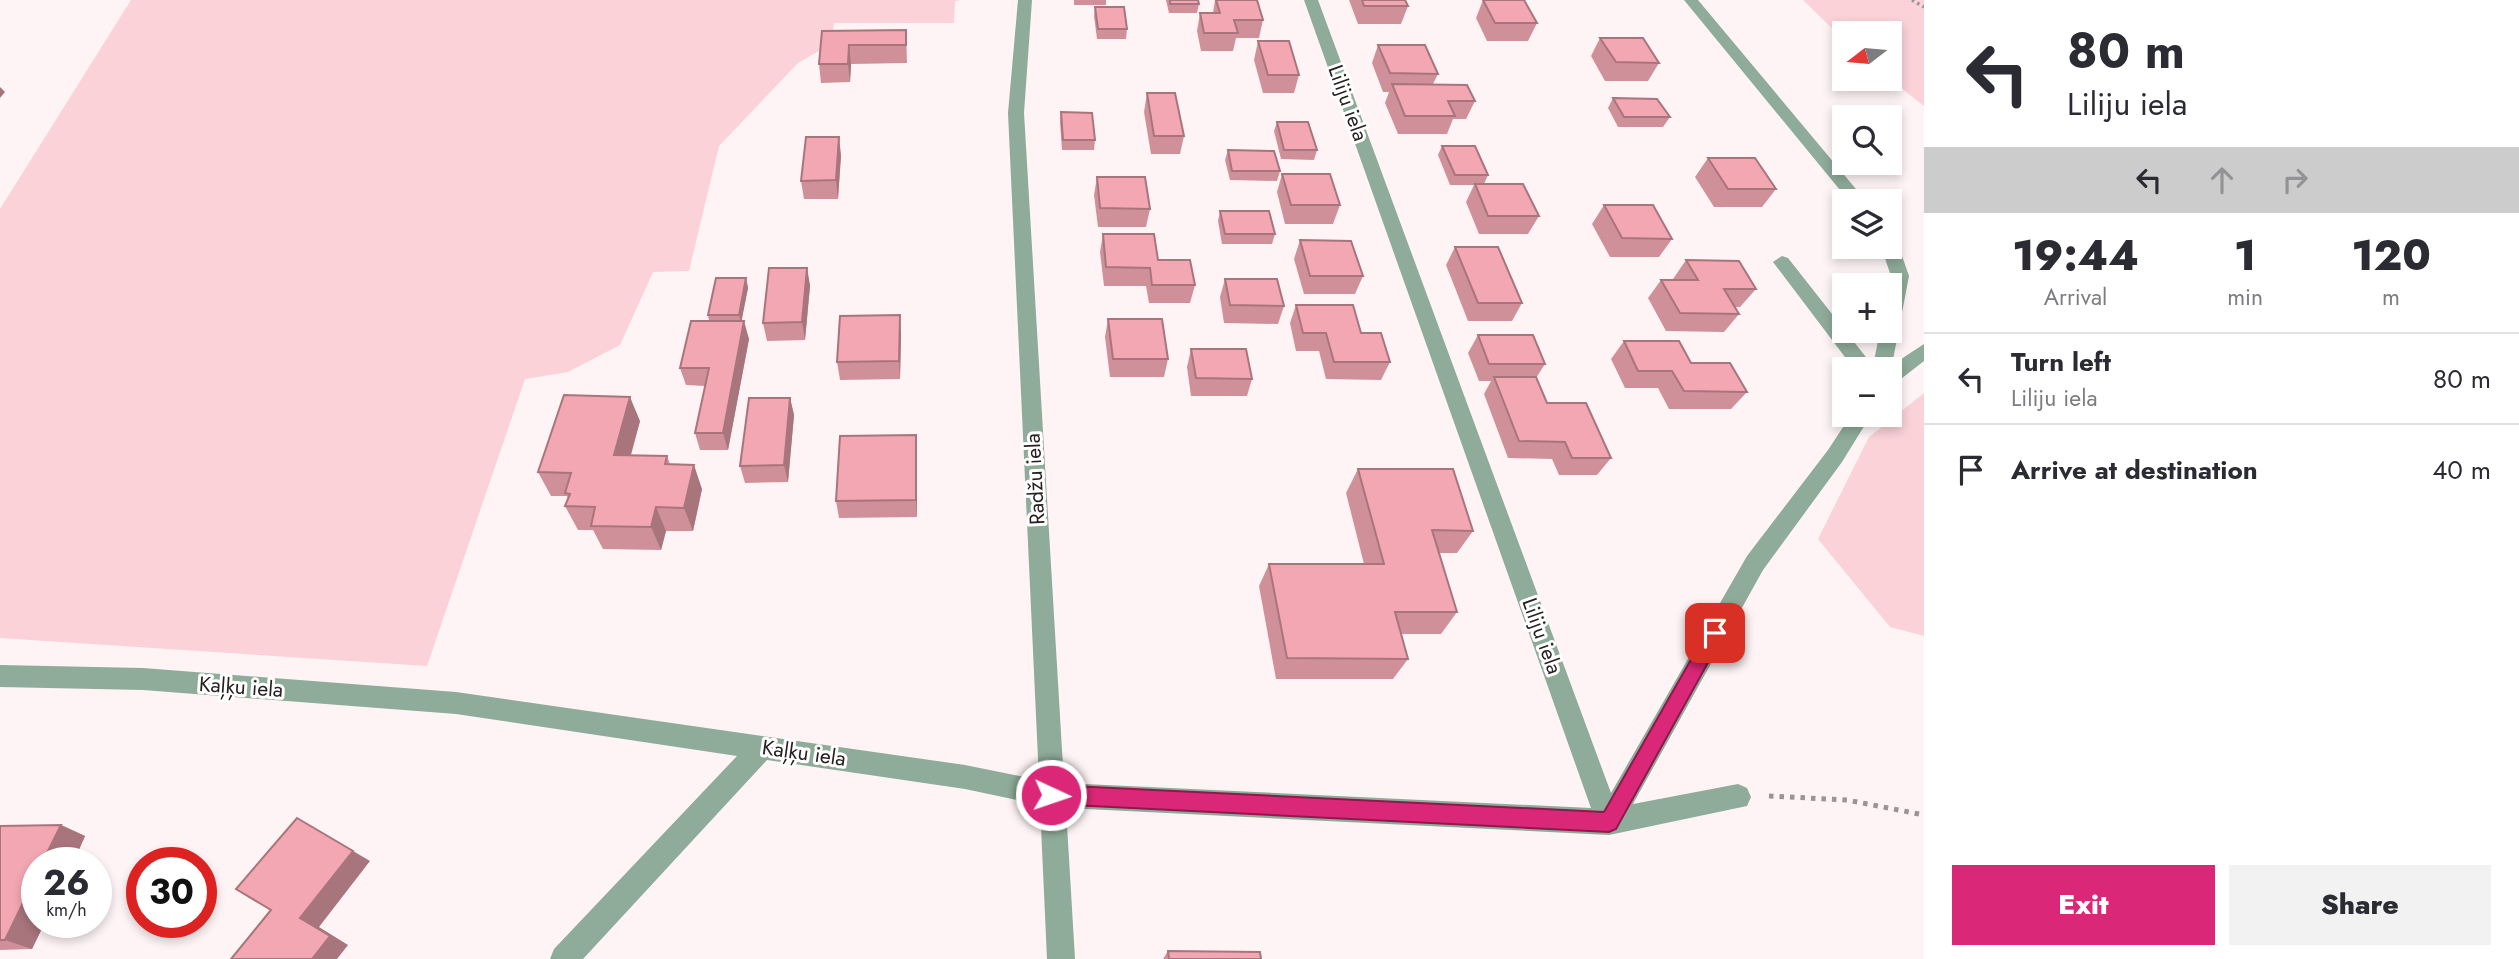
<!DOCTYPE html>
<meta charset="utf-8">
<style>
:root{--surface:#fff;--page:#f2f2f3;--text:#2b2b33;--muted:#7c7c81;--line:#e1e1e2;--accent:#db2777}
body{margin:0;font-family:Jost,sans-serif;background:var(--page);color:var(--text);height:100vh;display:flex;flex-direction:column;font-size:26px;white-space:nowrap}
*{box-sizing:border-box;margin:0}
p{font-size:23px;color:var(--muted)}
.icon{flex:none;width:38px;height:38px;fill:none;stroke:currentColor;stroke-width:2;stroke-linecap:round;stroke-linejoin:round}
.map{position:relative;flex:1;overflow:hidden}
.details{display:flex;flex-direction:column;background:var(--surface);width:595px}
.details>*{flex:none}
.top-card{background:#fff;color:var(--text);overflow:hidden}
.needle{width:46px;rotate:254deg}
.buttons{position:absolute;left:1832px;top:21px;display:grid;gap:14px}
.buttons a{display:grid;place-items:center;width:70px;height:70px;border-radius:0px;background:var(--surface);box-shadow:0 4px 10px #0003;font-size:35px}
.speed{position:absolute;left:21px;top:847px;display:flex;gap:14px;font-size:35px;font-weight:700;text-align:center}
.speed>*{display:grid;place-content:center;width:91px;height:91px;border-radius:50%;background:var(--surface);box-shadow:0 4px 10px #0003;line-height:1}
.speed small{font-size:18px;font-weight:400}
.speed .limit{border:10px solid #d22;background:#fff;color:#111}
.pin{position:absolute;display:grid;place-items:center;width:60px;height:60px;color:#fff;margin:-30px;border-radius:14px;box-shadow:0 4px 10px #0006}
.me{position:absolute;width:77px;margin:-38px;rotate:93deg;stroke-linejoin:round;filter:drop-shadow(0 0 5px #0008)}
.turn{display:flex;align-items:center;gap:24px;height:147px;padding:0 28px;font-size:32px}
.turn .icon{width:91px;height:91px;stroke-width:2.5}
.turn b{display:block;font-size:49px;line-height:60px}
.lanes{display:flex;align-items:center;height:66px;padding:0 28px;background:#0003;justify-content:center;gap:35px;direction:ltr}
.lanes .off{opacity:.35}
.eta{display:flex;justify-content:space-evenly;align-items:center;height:119px;text-align:center}
.eta b{font-size:42px;font-weight:800;line-height:49px}
.cta{display:flex;gap:14px;margin-top:auto;padding:14px 28px}
.cta a{flex:1;height:80px;border-radius:0px;background:var(--accent);color:#fff;font-size:28px;font-weight:800;line-height:80px;text-align:center}
.cta a+a{background:var(--page);color:var(--text)}
ul{padding:0;list-style:none}
li{display:flex;align-items:center;gap:21px;height:91px;padding:0 28px;border-top:2px solid var(--line)}
li div{flex:1}
li b{display:block;font-size:26px}
li em{font-style:normal}
main{display:flex;flex:1;min-height:0}
.map>svg:first-child{display:block}
</style>
<main>
<div class="map">
<svg width="1924" height="959" viewBox="0 0 1924 959">
<rect width="100%" height="100%" fill="#fef4f6"/>
<g fill="#fad2d8">
<polygon points="131,0 961,0 955,1 954,23 834,23 831,44 798,63 719,146 689,271 653,272 620,345 568,372 525,379 427,666 0,638 0,209"/>
<polygon points="1803,0 1924,0 1924,106 1890,79 1890,33 1844,33 1844,40"/>
<polygon points="1924,393 1924,636 1890,627 1818,539 1869,437"/>
</g>
<g fill="none" stroke-linecap="round" stroke-linejoin="round">
<polyline stroke="#9b9394" stroke-width="3.5" stroke-dasharray="2.5 3.5" stroke-linecap="butt" points="1912,0 1924,7"/>
<polyline stroke="#9b9394" stroke-width="5" stroke-dasharray="4.5 6" stroke-linecap="butt" points="1769,796 1847,800 1924,815"/>
<g fill="#8fab99" fill-rule="evenodd">
<polygon points="1018,0 1032,0 1024,113 1064,783 1591,808 1304,0 1318,0 1611,793 1747,556 1828,450 1851,415 1871,415 1842,462 1763,570 1633,804 1738,784 1747,788 1751,797 1747,806 1609,835 1066,808 1075,959 1047,959 1040,805 965,789 767,760 583,959 550,959 554,949 737,756 456,714 143,690 0,687 0,665 143,668 456,692 965,765 1039,780 1008,113"/>
<polygon points="1684,0 1698,0 1866,201 1849,201"/>
<polygon points="1890,241 1899,247 1909,276 1892,365 1924,344 1924,361 1897,382 1890,384 1890,369 1854,369 1773,262 1782,256 1788,258 1873,366 1880,331 1890,331 1891,276 1881,247 1890,247"/>
</g>
</g>
<g fill="#d09099">
<rect x="1074" y="0" width="32" height="5"/>
<polygon points="1166,0 1198,0 1199,4 1197,13 1169,13"/>
<polygon points="1215,0 1257,0 1263,20 1259,38 1236,38 1233,51 1201,51 1197,31 1200,13 1213,13"/>
<polygon points="1349,0 1405,0 1408,6 1401,24 1358,24"/>
<polygon points="1483,0 1537,23 1528,41 1487,41 1476,18"/>
<polygon points="1095,7 1127,29 1126,39 1097,39 1094,16"/>
<polygon points="906,30 907,63 851,64 850,82 821,83 819,64 822,31"/>
<polygon points="1600,38 1659,63 1648,81 1605,81 1591,56"/>
<polygon points="1258,41 1299,75 1294,93 1263,93 1254,60"/>
<polygon points="1378,45 1438,74 1433,84 1475,101 1466,119 1453,119 1447,134 1398,134 1385,103 1389,92 1383,92 1372,63"/>
<polygon points="1147,93 1184,136 1180,154 1151,154 1144,112"/>
<polygon points="1613,98 1670,117 1663,127 1618,127 1608,108"/>
<polygon points="1061,112 1095,140 1094,150 1062,150 1060,122"/>
<polygon points="1277,122 1317,150 1314,160 1281,159 1274,131"/>
<polygon points="1442,146 1488,175 1484,184 1539,216 1528,234 1479,234 1466,202 1474,185 1450,185 1438,155"/>
<polygon points="1228,150 1280,171 1277,181 1230,180 1225,160"/>
<polygon points="841,155 838,199 804,199 801,181"/>
<polygon points="1708,158 1776,189 1762,207 1714,207 1695,177"/>
<polygon points="1282,174 1340,205 1333,224 1285,224 1277,192"/>
<polygon points="1097,177 1150,209 1146,227 1098,227 1094,195"/>
<polygon points="1604,205 1672,239 1659,257 1610,257 1592,224"/>
<polygon points="1220,211 1275,234 1272,244 1222,244 1218,221"/>
<polygon points="1103,234 1158,260 1195,285 1190,303 1149,303 1146,286 1104,286 1100,252"/>
<polygon points="1300,240 1363,276 1355,294 1304,294 1294,259"/>
<polygon points="1455,247 1522,303 1512,321 1468,321 1446,265"/>
<polygon points="1686,260 1756,289 1740,307 1735,307 1739,314 1724,332 1666,331 1648,298 1661,280 1673,280 1673,279"/>
<polygon points="807,268 810,286 805,340 767,341 763,323"/>
<polygon points="746,278 748,288 741,321 749,339 728,450 700,450 695,433 705,386 686,385 680,368 709,321 708,315"/>
<polygon points="1225,279 1284,306 1278,324 1224,323 1220,297"/>
<polygon points="1296,305 1361,333 1390,362 1381,380 1326,379 1319,351 1296,351 1290,323"/>
<polygon points="1108,319 1168,359 1164,377 1110,377 1105,337"/>
<polygon points="901,333 900,379 840,380 837,362"/>
<polygon points="1478,335 1545,364 1536,378 1547,403 1611,458 1597,475 1559,475 1552,459 1508,458 1484,394 1491,381 1479,381 1468,353"/>
<polygon points="1624,341 1691,363 1747,392 1731,409 1669,409 1658,388 1625,388 1611,359"/>
<polygon points="1191,349 1252,379 1247,396 1191,396 1187,367"/>
<polygon points="790,398 794,415 788,482 745,483 740,466"/>
<polygon points="640,421 631,455 667,456 670,464 702,489 693,531 666,531 661,550 603,549 593,530 578,530 565,506 568,499 567,496 551,496 538,472"/>
<polygon points="917,452 917,517 839,518 836,501"/>
<polygon points="1358,469 1473,531 1457,553 1439,553 1457,612 1441,634 1401,634 1408,659 1393,679 1276,679 1259,586 1269,564 1364,564 1346,493"/>
<polygon points="61,825 85,836 73,863 37,863 37,922 45,922 32,949 0,950 0,826"/>
<polygon points="1168,951 1261,959 1163,959"/>
</g>
<g fill="#a9757d">
<polygon points="849,45 851,64 850,82 848,64"/>
<polygon points="0,87 5,92 0,98"/>
<polygon points="839,137 841,155 838,199 836,180"/>
<polygon points="807,268 810,286 805,340 802,322"/>
<polygon points="746,278 748,288 741,324 739,315"/>
<polygon points="900,315 901,333 900,379 899,361"/>
<polygon points="744,321 749,339 728,450 723,433"/>
<polygon points="630,397 640,421 624,479 614,455"/>
<polygon points="790,398 794,415 788,482 784,465"/>
<polygon points="916,435 917,452 917,517 916,500"/>
<polygon points="694,465 702,489 693,531 684,508"/>
<polygon points="656,507 666,531 661,550 651,527"/>
<polygon points="61,825 85,836 73,863 42,863"/>
<polygon points="353,851 370,861 319,927 348,945 337,959 312,959 300,918"/>
<polygon points="37,874 37,922 45,922 32,949 5,940"/>
</g>
<g fill="#f2a7b2" stroke="#a9757d" stroke-width="2">
<polygon points="1170,0 1198,0 1199,4 1170,4"/>
<polygon points="1216,0 1257,0 1263,20 1234,20 1238,33 1204,33 1200,13 1220,13"/>
<polygon points="1362,0 1405,0 1408,6 1364,6"/>
<polygon points="1483,0 1524,0 1537,23 1495,23"/>
<polygon points="1095,7 1124,7 1127,29 1098,29"/>
<polygon points="906,30 906,45 849,45 848,64 819,64 822,31"/>
<polygon points="1600,38 1643,38 1659,63 1616,62"/>
<polygon points="1258,41 1289,41 1299,75 1268,75"/>
<polygon points="1378,45 1425,45 1438,74 1390,73"/>
<polygon points="1392,84 1467,85 1475,101 1448,101 1455,116 1405,116"/>
<polygon points="1147,93 1175,93 1184,136 1154,136"/>
<polygon points="1613,98 1657,99 1670,117 1624,117"/>
<polygon points="1061,112 1092,113 1095,140 1063,140"/>
<polygon points="1277,122 1308,122 1317,150 1284,150"/>
<polygon points="806,137 839,137 836,180 801,181"/>
<polygon points="1442,146 1475,146 1488,175 1455,175"/>
<polygon points="1228,150 1274,151 1280,171 1232,171"/>
<polygon points="1708,158 1755,158 1776,189 1728,189"/>
<polygon points="1282,174 1330,174 1340,205 1291,205"/>
<polygon points="1097,177 1145,177 1150,209 1100,208"/>
<polygon points="1475,184 1523,184 1539,216 1488,216"/>
<polygon points="1604,205 1653,205 1672,239 1622,238"/>
<polygon points="1220,211 1269,211 1275,234 1225,234"/>
<polygon points="1103,234 1154,234 1158,260 1190,260 1195,285 1152,285 1150,268 1106,267"/>
<polygon points="1300,240 1351,241 1363,276 1310,276"/>
<polygon points="1455,247 1498,247 1522,303 1478,303"/>
<polygon points="1686,260 1739,261 1756,289 1724,289 1739,314 1680,313 1661,280 1698,280"/>
<polygon points="769,268 807,268 802,322 763,323"/>
<polygon points="716,278 746,278 739,315 708,315"/>
<polygon points="1225,279 1277,279 1284,306 1230,305"/>
<polygon points="1296,305 1353,305 1361,333 1381,333 1390,362 1334,362 1326,333 1303,333"/>
<polygon points="900,315 899,361 837,362 840,316"/>
<polygon points="1108,319 1162,319 1168,359 1113,359"/>
<polygon points="691,321 744,321 723,433 695,433 709,368 680,368"/>
<polygon points="1478,335 1533,335 1545,364 1489,364"/>
<polygon points="1624,341 1679,341 1691,363 1730,363 1747,392 1684,391 1672,371 1638,371"/>
<polygon points="1191,349 1246,349 1252,379 1196,378"/>
<polygon points="1494,377 1536,377 1547,403 1586,403 1611,458 1572,458 1565,442 1519,441"/>
<polygon points="564,395 630,397 614,455 667,456 665,464 694,465 684,508 656,507 651,527 591,526 595,507 565,506 570,494 565,493 571,473 538,472"/>
<polygon points="749,398 790,398 784,465 740,466"/>
<polygon points="916,435 916,500 836,501 840,436"/>
<polygon points="1358,469 1453,469 1473,531 1432,530 1457,612 1395,612 1408,659 1287,658 1269,564 1384,564"/>
<polygon points="297,818 353,851 300,918 330,936 312,959 231,959 271,910 236,889"/>
<polygon points="61,825 42,863 37,863 37,874 5,940 0,940 0,826"/>
<polygon points="1168,951 1260,952 1261,959 1169,959"/>
</g>
<polygon fill="#db2777" stroke="#8e194d" stroke-width="2" points="1715,625 1721,628 1724,633 1721,639 1616,829 1609,832 1051,804 1045,801 1042,795 1045,788 1051,785 1604,812 1709,628"/>
<g text-anchor="middle" stroke-width="6" stroke-linejoin="round" paint-order="stroke">
<g font-size="21" fill="#262021" stroke="#fff">
<text transform="translate(1348 103) rotate(70)" y="7">Liliju iela</text>
<text transform="translate(1035 479) rotate(-93)" y="7">Radžu iela</text>
<text transform="translate(1542 636) rotate(70)" y="7">Liliju iela</text>
<text transform="translate(241 687) rotate(4)" y="7">Kaļķu iela</text>
<text transform="translate(804 753) rotate(8)" y="7">Kaļķu iela</text>
</g>
</g>
</svg>
<div class="buttons">
<a><svg class="needle" viewBox="-14 -14 28 28"><path d="M0-13l5 13h-10z" fill="#e53935"/><path d="M0 13l5-13h-10z" fill="#7c7c81"/></svg></a>
<a><svg class="icon" aria-label="search" viewBox="0 0 24 24"><circle cx="10" cy="10" r="6"/><path d="M15 15l6 6"/></svg></a>
<a><svg class="icon" aria-label="layers" viewBox="0 0 24 24"><path d="M12 4l9 5-9 5-9-5zM3 14l9 5 9-5"/></svg></a>
<a>+</a>
<a>−</a>
</div>
<div class="speed"><div>26<small>km/h</small></div><div class="limit">30</div></div>
<div class="pin" style="left:1715px;top:633px;background:#d93025"><svg class="icon" aria-label="arrive" viewBox="0 0 24 24"><path d="M6 21V4h12l-3 4 3 4H6"/></svg></div>
<svg class="me" style="left:1051px;top:795px" viewBox="-20 -20 40 40"><circle r="17" fill="#db2777" stroke="#fff" stroke-width="3"/><path d="M0-11L8 9 0 5-8 9z" fill="#fff"/></svg>
</div>
<section class="details">
<div class="top-card">
<div class="turn"><svg class="icon" aria-label="left" viewBox="0 0 24 24"><path d="M17 20v-9H6M10 6l-5 5 5 5"/></svg><div><b>80 m</b>Liliju iela</div></div>
<div class="lanes"><svg class="icon" aria-label="left" viewBox="0 0 24 24"><path d="M17 20v-9H6M10 6l-5 5 5 5"/></svg><svg class="icon off" aria-label="ahead" viewBox="0 0 24 24"><path d="M12 20V5M6 11l6-6 6 6"/></svg><svg class="icon off" aria-label="right" viewBox="0 0 24 24"><path d="M7 20v-9h11M14 6l5 5-5 5"/></svg></div>
</div>
<div class="eta">
<div><b>19:44</b><p>Arrival</p></div>
<div><b>1</b><p>min</p></div>
<div><b>120</b><p>m</p></div>
</div>
<ul>
<li><svg class="icon" aria-label="left" viewBox="0 0 24 24"><path d="M17 20v-9H6M10 6l-5 5 5 5"/></svg><div><b>Turn left</b><p>Liliju iela</p></div><em>80 m</em></li>
<li><svg class="icon" aria-label="arrive" viewBox="0 0 24 24"><path d="M6 21V4h12l-3 4 3 4H6"/></svg><div><b>Arrive at destination</b></div><em>40 m</em></li>
</ul>
<div class="cta"><a>Exit</a><a>Share</a></div>
</section>
</main>
